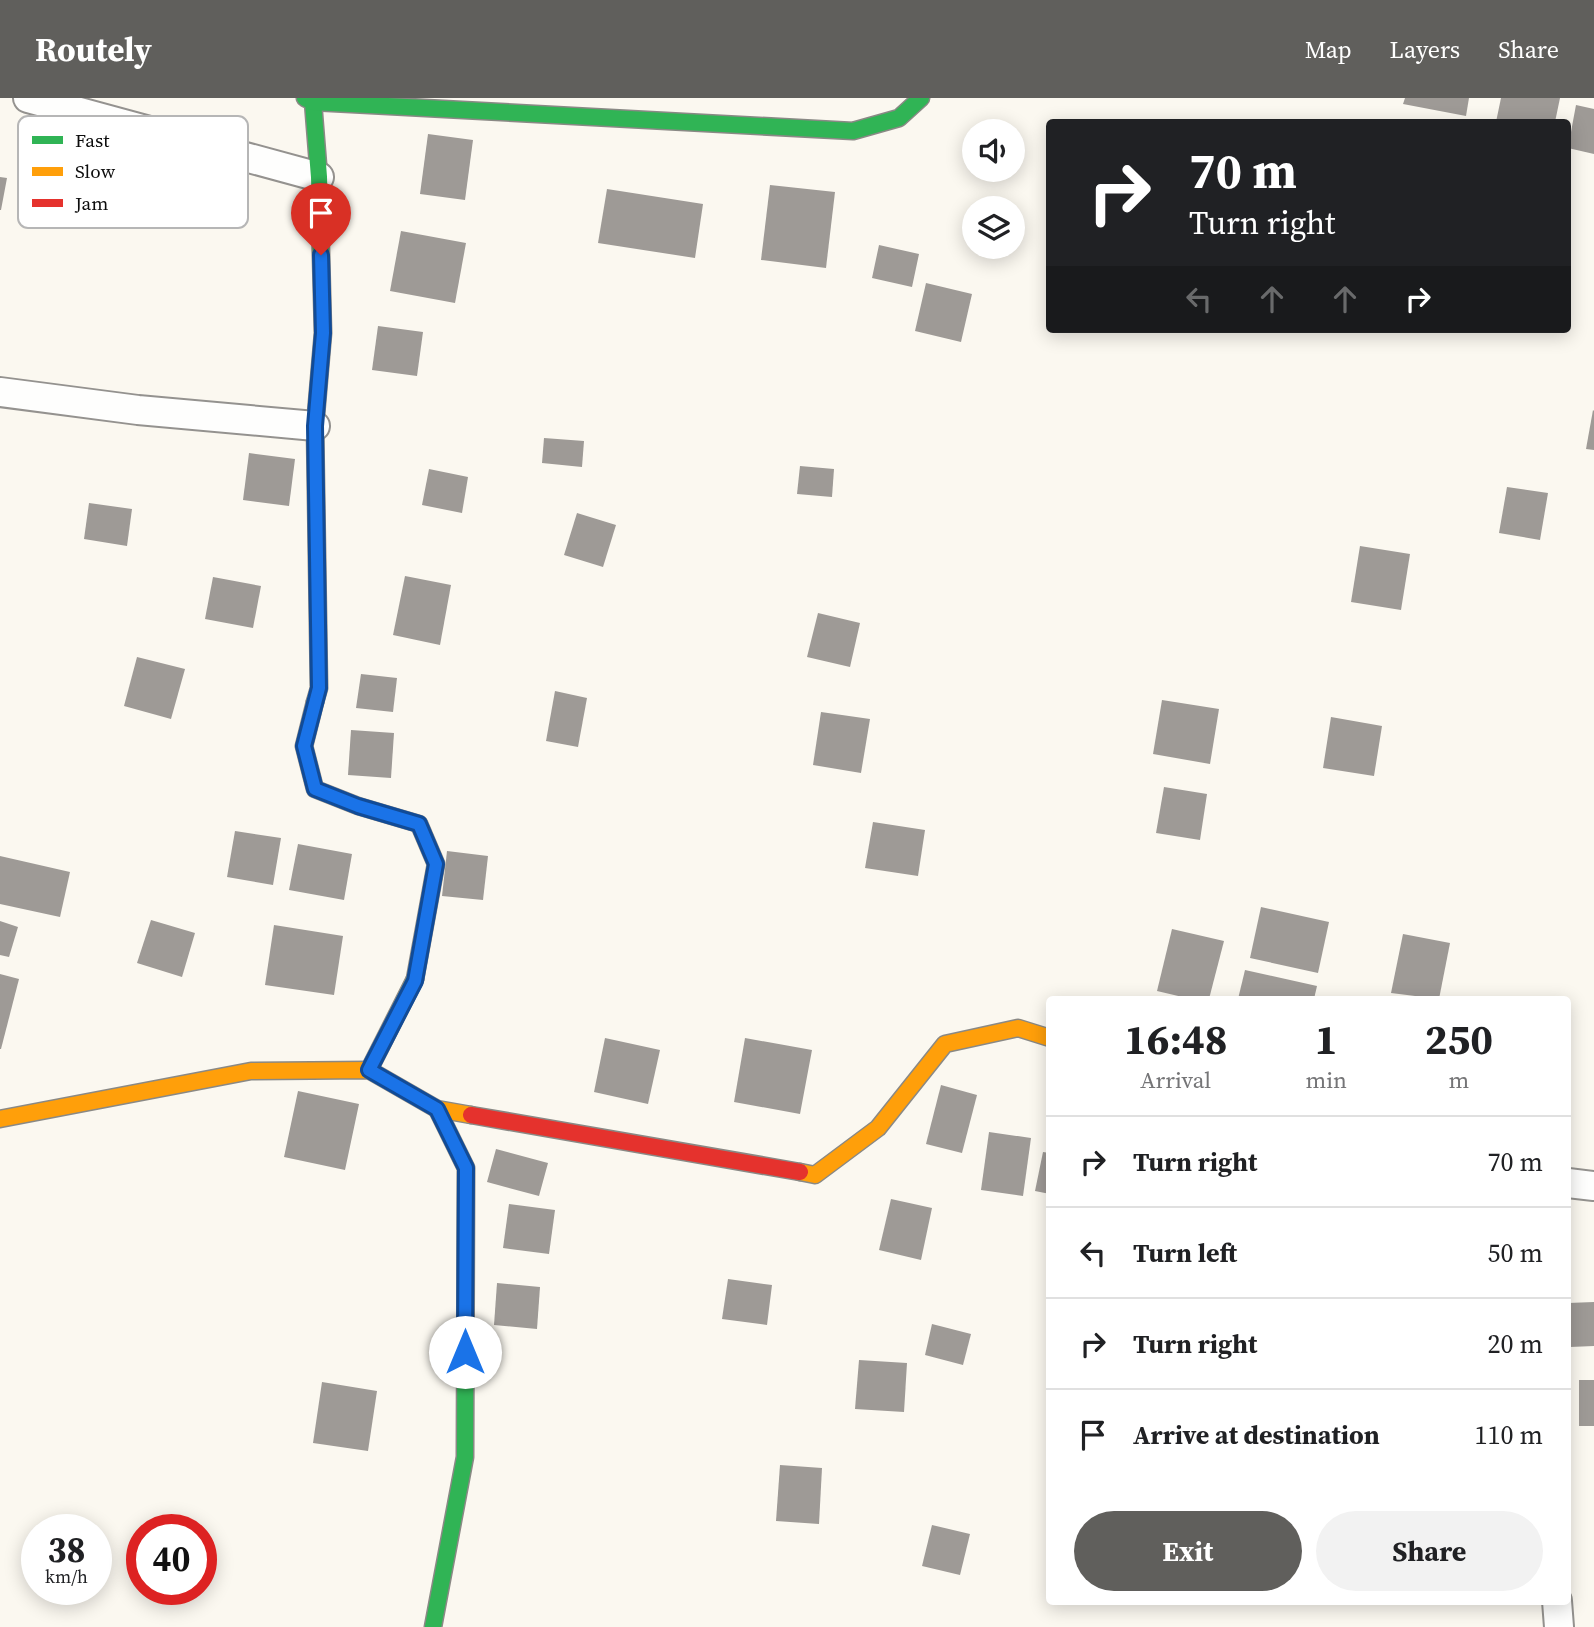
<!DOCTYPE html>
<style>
:root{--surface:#fff;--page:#f2f2f2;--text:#202124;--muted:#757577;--line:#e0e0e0;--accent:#605f5c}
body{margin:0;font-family:"Source Serif 4",serif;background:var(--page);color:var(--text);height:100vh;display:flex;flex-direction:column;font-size:26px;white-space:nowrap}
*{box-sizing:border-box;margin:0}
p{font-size:23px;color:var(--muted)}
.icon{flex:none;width:38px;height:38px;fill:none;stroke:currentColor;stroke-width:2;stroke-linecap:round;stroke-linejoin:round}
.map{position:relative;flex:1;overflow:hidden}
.panel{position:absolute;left:1046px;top:898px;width:525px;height:609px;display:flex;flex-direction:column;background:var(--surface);border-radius:7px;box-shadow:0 4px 18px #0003}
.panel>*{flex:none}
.guide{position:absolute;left:1046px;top:21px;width:525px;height:214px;border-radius:7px;box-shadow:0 4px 18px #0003;background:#202124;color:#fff;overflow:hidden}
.buttons{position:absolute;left:962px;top:21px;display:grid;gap:14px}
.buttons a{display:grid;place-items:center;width:63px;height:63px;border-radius:50%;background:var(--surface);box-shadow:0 4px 18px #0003;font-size:35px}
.speed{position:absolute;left:21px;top:1416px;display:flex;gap:14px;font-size:35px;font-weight:700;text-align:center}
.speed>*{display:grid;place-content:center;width:91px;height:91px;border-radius:50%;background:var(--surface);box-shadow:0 4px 18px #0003;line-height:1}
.speed small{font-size:18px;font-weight:400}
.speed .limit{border:10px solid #d22;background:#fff;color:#111}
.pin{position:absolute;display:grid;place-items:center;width:60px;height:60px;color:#fff;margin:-72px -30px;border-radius:50% 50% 50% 0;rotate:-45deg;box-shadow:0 0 7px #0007}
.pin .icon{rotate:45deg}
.me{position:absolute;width:77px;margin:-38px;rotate:0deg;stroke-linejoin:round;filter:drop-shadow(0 0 5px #0008)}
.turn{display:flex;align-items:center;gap:24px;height:147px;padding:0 28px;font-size:32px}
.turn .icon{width:91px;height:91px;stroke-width:2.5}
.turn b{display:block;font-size:49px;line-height:60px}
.lanes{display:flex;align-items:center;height:66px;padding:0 28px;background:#0003;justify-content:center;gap:35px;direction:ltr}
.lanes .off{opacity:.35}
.eta{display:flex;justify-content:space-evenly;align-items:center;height:119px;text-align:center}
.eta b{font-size:42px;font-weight:700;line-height:49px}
.cta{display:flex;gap:14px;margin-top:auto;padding:14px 28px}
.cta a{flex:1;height:80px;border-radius:42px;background:var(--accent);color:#fff;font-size:28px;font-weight:700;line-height:80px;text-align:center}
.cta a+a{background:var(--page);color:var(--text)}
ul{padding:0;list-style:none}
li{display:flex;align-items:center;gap:21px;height:91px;padding:0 28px;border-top:2px solid var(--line)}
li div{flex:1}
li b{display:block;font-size:26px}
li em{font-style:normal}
header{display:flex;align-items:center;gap:42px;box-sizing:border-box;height:98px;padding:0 35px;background:var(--accent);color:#fff}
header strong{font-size:33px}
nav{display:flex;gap:38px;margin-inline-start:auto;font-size:24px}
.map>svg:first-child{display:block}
</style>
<header>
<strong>Routely</strong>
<nav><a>Map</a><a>Layers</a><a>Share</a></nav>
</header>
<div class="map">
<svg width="1594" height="1529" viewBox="0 0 1594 1529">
<rect width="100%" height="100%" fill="#fbf8f0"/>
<g fill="#9e9a96">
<polygon points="1405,0 1469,0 1466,18 1403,6"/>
<polygon points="1501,0 1560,0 1555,24 1496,24"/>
<polygon points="1576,7 1594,11 1594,56 1568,50"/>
<polygon points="428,36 473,42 465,102 420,96"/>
<polygon points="0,79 7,80 1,112 0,112"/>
<polygon points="770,87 835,94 826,170 761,162"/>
<polygon points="607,91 703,106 695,160 598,145"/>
<polygon points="401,133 466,145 455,205 390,193"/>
<polygon points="879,147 919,156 912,189 872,180"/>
<polygon points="926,185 972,196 961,244 915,233"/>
<polygon points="378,228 423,234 417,278 372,272"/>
<polygon points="1593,312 1594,313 1594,352 1586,351"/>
<polygon points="544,340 584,343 582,369 542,365"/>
<polygon points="249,355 295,361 289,408 243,402"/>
<polygon points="800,368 834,371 832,399 797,396"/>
<polygon points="429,371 468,379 462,415 422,407"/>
<polygon points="1507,389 1548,395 1540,442 1499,435"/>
<polygon points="89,405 132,411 127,448 84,441"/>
<polygon points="577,415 616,427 603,469 564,457"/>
<polygon points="1360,448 1410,456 1401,512 1351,504"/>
<polygon points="405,478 451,487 440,547 393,537"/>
<polygon points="213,479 261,488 253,530 205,521"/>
<polygon points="818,515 860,525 850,569 807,559"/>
<polygon points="137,559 185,571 171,621 124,608"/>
<polygon points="361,576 397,580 393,614 356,610"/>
<polygon points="555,593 587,600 578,649 546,643"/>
<polygon points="1162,602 1219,611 1210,666 1153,656"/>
<polygon points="821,614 870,621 861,675 813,667"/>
<polygon points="1331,619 1382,628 1374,678 1323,670"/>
<polygon points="351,632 394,635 391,680 348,677"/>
<polygon points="1164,689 1207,696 1200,742 1156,735"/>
<polygon points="873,724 925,732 918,778 865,770"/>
<polygon points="235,733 281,740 273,787 227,779"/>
<polygon points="298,746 352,756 344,802 289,792"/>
<polygon points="447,753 488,758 483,802 442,798"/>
<polygon points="0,758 70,774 60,819 0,806"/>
<polygon points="1261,809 1329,824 1318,875 1250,860"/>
<polygon points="151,822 195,835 182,879 137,865"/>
<polygon points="0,823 18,829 9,859 0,857"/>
<polygon points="274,827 343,838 334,897 265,887"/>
<polygon points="1172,831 1224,843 1209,901 1191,901 1157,893"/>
<polygon points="1403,836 1450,845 1439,901 1391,895"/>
<polygon points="1245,872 1317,888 1314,901 1238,901"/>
<polygon points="0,876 19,881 1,951 0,951"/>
<polygon points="605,940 660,952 648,1006 594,994"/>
<polygon points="745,940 812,952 800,1016 734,1004"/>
<polygon points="941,987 977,997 962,1055 926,1046"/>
<polygon points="298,993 359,1006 345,1072 284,1059"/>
<polygon points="989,1034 1031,1040 1023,1098 981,1092"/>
<polygon points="496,1051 548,1065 539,1098 487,1084"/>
<polygon points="1043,1054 1050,1055 1050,1096 1035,1093"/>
<polygon points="891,1101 932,1110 921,1162 879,1152"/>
<polygon points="509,1106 555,1112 549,1156 503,1150"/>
<polygon points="728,1181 772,1187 767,1227 722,1221"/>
<polygon points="497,1185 540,1189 537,1231 494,1227"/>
<polygon points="1594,1204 1594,1248 1570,1249 1568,1205"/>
<polygon points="932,1226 971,1236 963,1267 925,1257"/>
<polygon points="859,1262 907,1265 904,1314 855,1311"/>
<rect x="1579" y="1282" width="15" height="46"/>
<polygon points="322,1284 377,1293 368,1353 313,1345"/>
<polygon points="780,1367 822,1370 819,1426 776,1423"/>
<polygon points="932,1427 970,1436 960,1477 922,1468"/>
</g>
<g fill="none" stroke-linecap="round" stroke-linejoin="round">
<defs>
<g id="street">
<polyline points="28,0 319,79"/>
<polyline points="0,294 138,312 315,328"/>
<polyline points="1568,1085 1594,1088"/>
<polyline points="1557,1503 1559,1529"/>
</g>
<g id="fast">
<polyline points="305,0 313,4 319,79 323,235 315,328 319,590 315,604"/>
<polyline points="313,4 853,33 899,20 921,0"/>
<polyline points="369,972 415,881"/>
<polyline points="433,1529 465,1359 466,1070 437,1011"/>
</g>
<g id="slow">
<polyline points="315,604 304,648 315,691 358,708 419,726 436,766 415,881"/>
<polyline points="0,1021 251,973 369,972 437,1011 471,1017"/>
<polyline points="800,1074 815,1077 878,1030 945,946 1018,930 1050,940"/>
</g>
<polyline id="jam" points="471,1017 800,1074"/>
</defs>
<use href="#street" stroke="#94928f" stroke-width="32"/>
<use href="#fast" stroke="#8a8985" stroke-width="19"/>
<use href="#slow" stroke="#8a8985" stroke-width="19"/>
<use href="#jam" stroke="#8a8985" stroke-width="19"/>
<use href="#street" stroke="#fefefd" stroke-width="28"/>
<use href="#fast" stroke="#30b455" stroke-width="16"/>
<use href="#slow" stroke="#ff9f0a" stroke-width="16"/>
<use href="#jam" stroke="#e5322d" stroke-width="16"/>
</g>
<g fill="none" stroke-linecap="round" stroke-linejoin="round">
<defs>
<polyline id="route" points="321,157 323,235 315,328 319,590 304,648 315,691 358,708 419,726 436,766 415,883 369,972 437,1011 466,1070 465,1254"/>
</defs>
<use href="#route" stroke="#114b97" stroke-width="18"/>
<use href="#route" stroke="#1a73e8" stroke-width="12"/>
</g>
<rect x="18" y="18" width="230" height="112" rx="10" fill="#fff" stroke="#b6b6b6" stroke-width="2"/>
<rect x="32" y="38" width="31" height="8" fill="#30b455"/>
<rect x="32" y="69" width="31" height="9" fill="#ff9f0a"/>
<rect x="32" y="101" width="31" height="8" fill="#e5322d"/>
<g font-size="19" fill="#0c0c0c">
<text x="75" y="49">Fast</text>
<text x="75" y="80">Slow</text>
<text x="75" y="112">Jam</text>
</g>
</svg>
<div class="buttons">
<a><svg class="icon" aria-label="sound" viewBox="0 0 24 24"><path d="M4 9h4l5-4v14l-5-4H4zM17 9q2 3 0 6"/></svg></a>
<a><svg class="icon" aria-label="layers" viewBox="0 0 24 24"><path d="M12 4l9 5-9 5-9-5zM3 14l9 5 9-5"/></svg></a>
</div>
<div class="speed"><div>38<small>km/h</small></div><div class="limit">40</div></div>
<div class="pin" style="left:321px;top:157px;background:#d93025"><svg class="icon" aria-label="arrive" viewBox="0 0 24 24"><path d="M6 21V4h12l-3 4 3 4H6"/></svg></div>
<svg class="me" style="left:465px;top:1254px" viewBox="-20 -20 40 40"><circle r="19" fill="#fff"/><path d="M0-13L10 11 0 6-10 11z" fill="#1a73e8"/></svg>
<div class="guide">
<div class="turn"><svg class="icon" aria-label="right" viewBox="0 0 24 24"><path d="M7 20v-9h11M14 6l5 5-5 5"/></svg><div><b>70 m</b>Turn right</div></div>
<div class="lanes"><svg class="icon off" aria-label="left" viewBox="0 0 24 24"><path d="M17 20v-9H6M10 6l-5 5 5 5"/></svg><svg class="icon off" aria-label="ahead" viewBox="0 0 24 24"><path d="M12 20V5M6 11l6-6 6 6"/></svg><svg class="icon off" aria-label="ahead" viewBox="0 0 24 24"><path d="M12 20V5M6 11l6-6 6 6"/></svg><svg class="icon" aria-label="right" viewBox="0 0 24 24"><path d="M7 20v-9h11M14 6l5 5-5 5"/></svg></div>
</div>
<section class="panel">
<div class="eta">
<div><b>16:48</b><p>Arrival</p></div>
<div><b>1</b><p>min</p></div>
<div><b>250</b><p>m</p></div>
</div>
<ul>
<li><svg class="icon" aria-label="right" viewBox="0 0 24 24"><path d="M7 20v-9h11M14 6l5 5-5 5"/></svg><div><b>Turn right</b></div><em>70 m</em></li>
<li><svg class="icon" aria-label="left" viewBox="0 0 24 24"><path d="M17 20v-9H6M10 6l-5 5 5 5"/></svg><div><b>Turn left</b></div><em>50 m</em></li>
<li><svg class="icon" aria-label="right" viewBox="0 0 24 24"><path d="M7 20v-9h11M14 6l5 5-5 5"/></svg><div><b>Turn right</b></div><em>20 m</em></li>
<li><svg class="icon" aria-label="arrive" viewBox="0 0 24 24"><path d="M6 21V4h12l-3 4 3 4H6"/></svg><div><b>Arrive at destination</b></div><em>110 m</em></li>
</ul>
<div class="cta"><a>Exit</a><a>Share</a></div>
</section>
</div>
